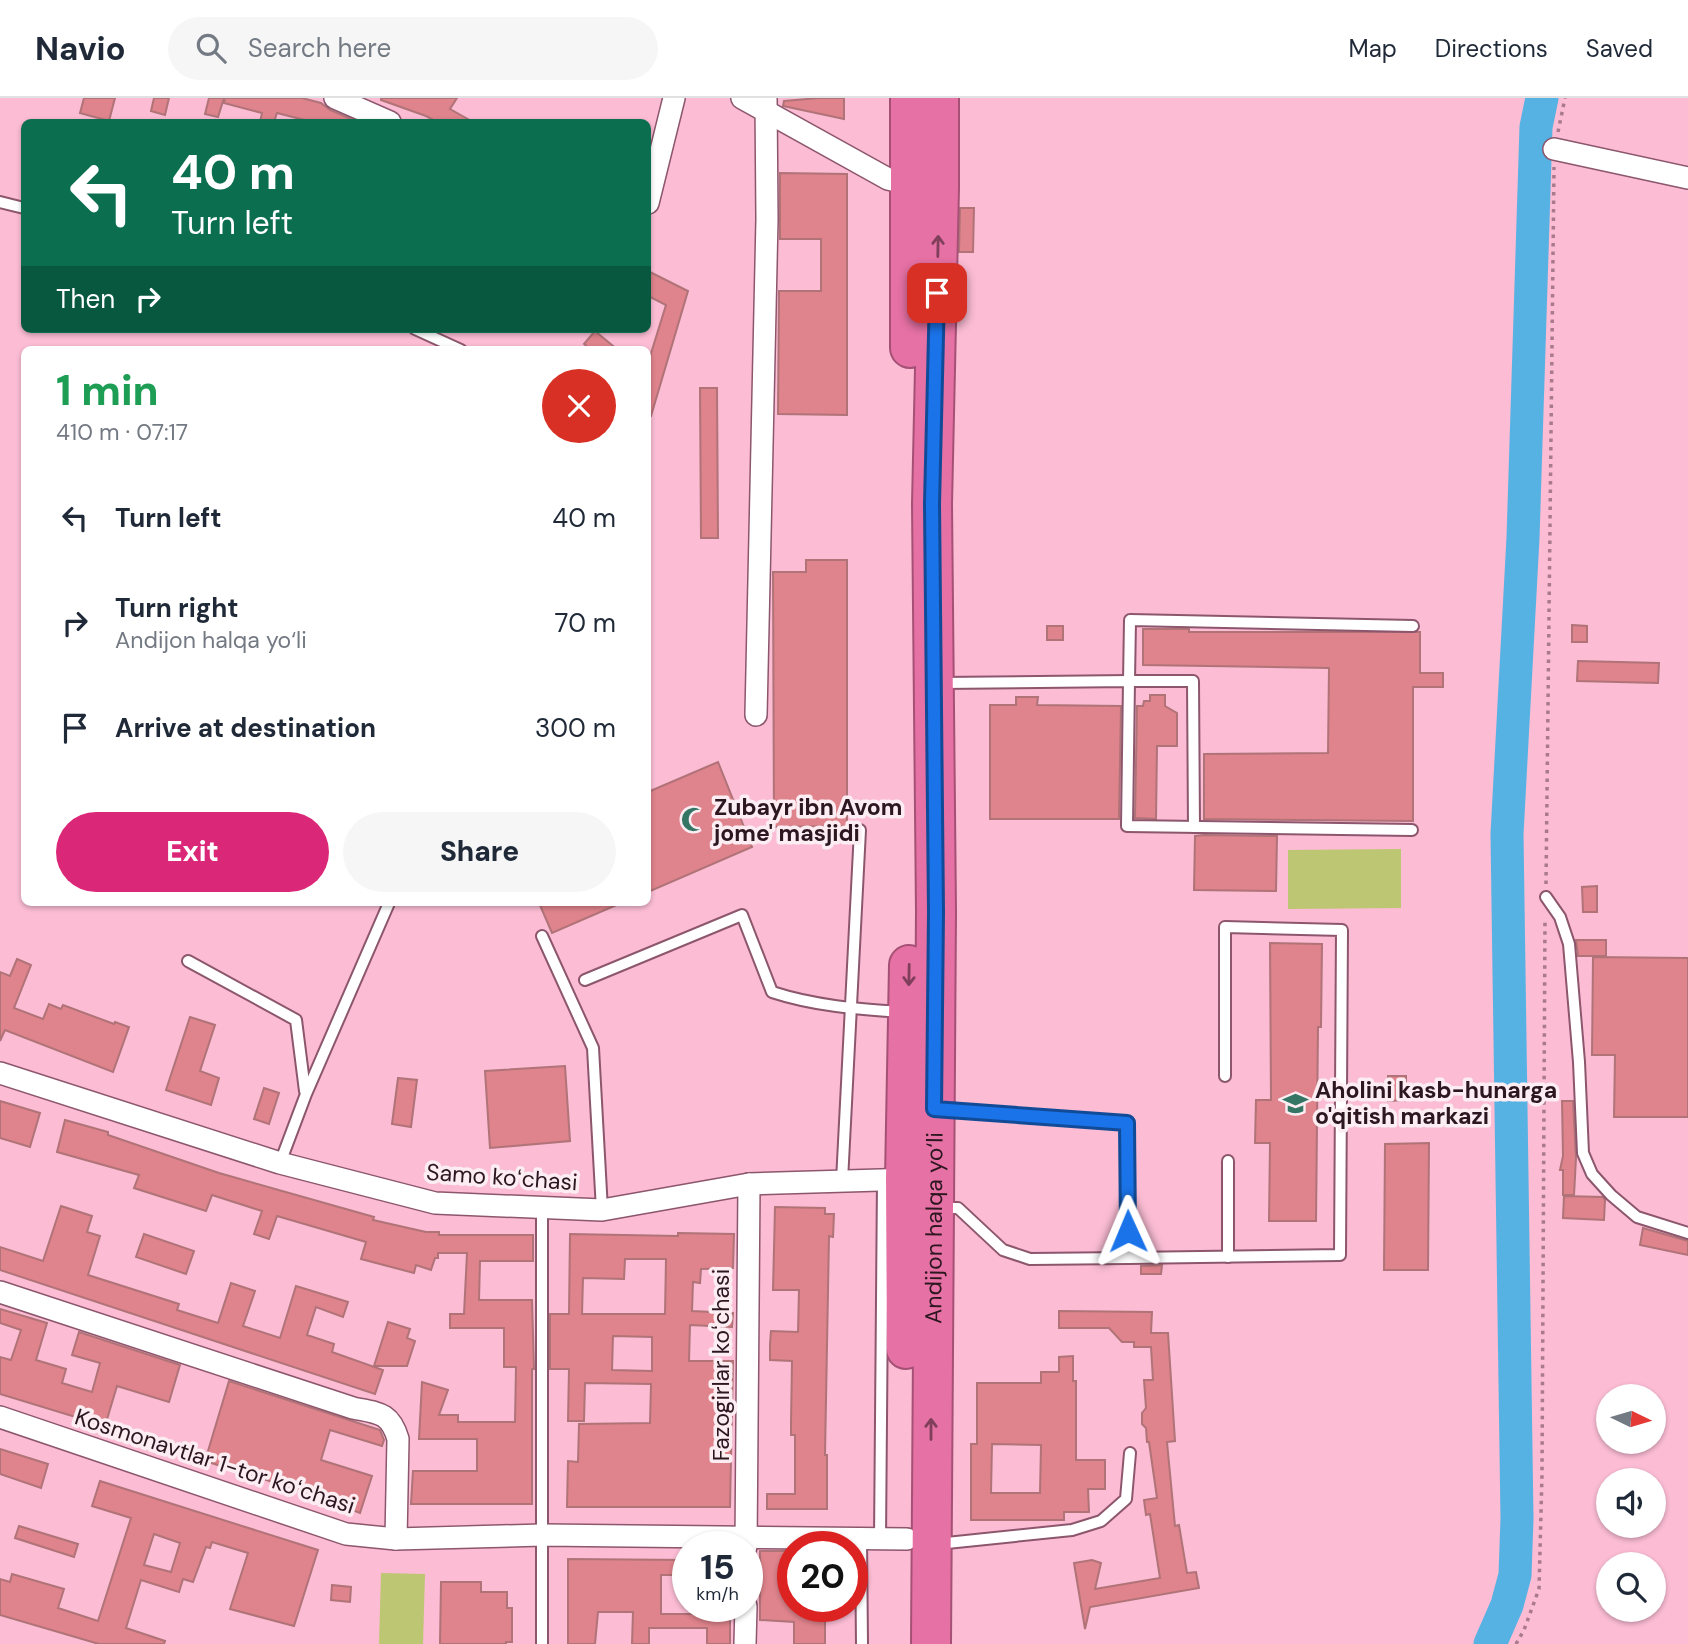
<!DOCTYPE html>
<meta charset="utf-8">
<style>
:root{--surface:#fff;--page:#f6f6f7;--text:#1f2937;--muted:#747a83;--line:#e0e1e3;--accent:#db2777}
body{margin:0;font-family:"DM Sans",sans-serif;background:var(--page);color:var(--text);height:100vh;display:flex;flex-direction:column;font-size:26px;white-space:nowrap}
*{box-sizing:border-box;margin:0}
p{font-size:23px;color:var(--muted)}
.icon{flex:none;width:38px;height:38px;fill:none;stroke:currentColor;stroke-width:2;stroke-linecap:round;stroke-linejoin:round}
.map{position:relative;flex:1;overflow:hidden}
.drawer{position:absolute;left:21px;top:248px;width:630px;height:560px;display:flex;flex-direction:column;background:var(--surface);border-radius:10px;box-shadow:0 2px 5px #0004}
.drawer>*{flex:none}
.banner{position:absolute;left:21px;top:21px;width:630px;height:214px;border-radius:10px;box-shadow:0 2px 5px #0004;background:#0b6e4f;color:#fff;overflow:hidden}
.needle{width:46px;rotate:95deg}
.buttons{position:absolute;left:1596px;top:1286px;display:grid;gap:14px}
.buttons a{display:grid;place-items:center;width:70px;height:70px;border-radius:50%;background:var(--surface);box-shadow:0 2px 5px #0004;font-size:35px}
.speed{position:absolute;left:672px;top:1433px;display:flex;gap:14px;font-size:35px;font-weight:700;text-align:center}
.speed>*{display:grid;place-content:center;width:91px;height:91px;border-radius:50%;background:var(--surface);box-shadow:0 2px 5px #0004;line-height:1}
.speed small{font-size:18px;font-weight:400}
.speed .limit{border:10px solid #d22;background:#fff;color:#111}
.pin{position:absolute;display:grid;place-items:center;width:60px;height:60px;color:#fff;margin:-30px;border-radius:14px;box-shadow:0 4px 10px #0006}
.me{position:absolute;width:77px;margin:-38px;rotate:359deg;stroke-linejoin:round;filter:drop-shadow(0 0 5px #0008)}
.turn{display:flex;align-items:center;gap:24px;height:147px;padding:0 35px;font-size:32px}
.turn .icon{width:91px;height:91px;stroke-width:2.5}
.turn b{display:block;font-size:49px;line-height:60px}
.then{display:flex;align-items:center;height:66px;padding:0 35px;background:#0003;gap:14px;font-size:26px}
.round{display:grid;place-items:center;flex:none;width:74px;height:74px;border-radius:37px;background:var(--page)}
.headline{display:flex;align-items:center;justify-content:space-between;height:119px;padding:0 35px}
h1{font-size:42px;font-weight:800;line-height:52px;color:#1e9e55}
.primary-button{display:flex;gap:14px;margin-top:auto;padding:14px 35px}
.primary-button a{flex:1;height:80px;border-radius:42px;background:var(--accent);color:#fff;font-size:28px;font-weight:800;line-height:80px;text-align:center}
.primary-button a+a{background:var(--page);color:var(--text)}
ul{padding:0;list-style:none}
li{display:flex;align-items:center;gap:21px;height:105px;padding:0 35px}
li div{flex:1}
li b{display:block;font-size:26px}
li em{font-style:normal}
header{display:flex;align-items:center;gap:42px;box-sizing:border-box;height:98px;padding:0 35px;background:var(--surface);border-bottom:2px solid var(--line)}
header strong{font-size:33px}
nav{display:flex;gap:38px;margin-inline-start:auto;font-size:24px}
.search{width:490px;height:63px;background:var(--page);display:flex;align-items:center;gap:18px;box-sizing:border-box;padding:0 24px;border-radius:38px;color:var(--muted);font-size:26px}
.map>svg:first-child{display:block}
</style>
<header>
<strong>Navio</strong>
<div class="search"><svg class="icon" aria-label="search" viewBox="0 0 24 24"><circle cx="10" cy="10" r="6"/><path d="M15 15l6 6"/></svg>Search here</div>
<nav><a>Map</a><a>Directions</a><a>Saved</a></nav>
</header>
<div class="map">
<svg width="1688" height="1546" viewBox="0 0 1688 1546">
<rect width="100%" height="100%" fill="#fbbcd4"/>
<g fill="#bdc672">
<polygon points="1401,751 1401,810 1288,811 1288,752"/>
<polygon points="381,1475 425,1476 423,1546 379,1546"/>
</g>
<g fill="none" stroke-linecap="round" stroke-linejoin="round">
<polyline stroke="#55b2e3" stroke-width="33" points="1490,1546 1507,1507 1515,1477 1517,1421 1507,736 1523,440 1536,29 1542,0"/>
</g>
<g fill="#df838c" stroke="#b07378" stroke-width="2" fill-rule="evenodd">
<polygon points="84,0 115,0 109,23 80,15"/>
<polygon points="154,0 169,0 165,17 151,13"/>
<polygon points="209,0 224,0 218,19 205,16"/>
<polygon points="225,0 302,0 321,5 330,12 358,24 312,24 277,15 274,24 260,24 262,15 224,5"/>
<polygon points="381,0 457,0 450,11 473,24 437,24 426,18 381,2"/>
<polygon points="819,0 844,0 844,21 783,8 784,3"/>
<polygon points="780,75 847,76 847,317 778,316 779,193 821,193 821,141 780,141"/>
<polygon points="960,110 974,110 973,154 959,154"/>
<polygon points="648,173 688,193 651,318 648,318 648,265 666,207 648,198"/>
<polygon points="595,233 618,252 591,252 584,246"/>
<polygon points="700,290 717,290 718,440 701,440"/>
<polygon points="806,462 847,462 847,728 774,729 773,474 806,474"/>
<polygon points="1572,527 1587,528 1587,544 1572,544"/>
<rect x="1047" y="528" width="16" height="14"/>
<polygon points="1143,531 1189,531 1189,534 1420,534 1420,575 1443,575 1443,589 1413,589 1413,723 1204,721 1204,656 1328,655 1329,570 1143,567"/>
<polygon points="1578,563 1659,565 1658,585 1577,583"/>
<polygon points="1150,597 1165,597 1165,608 1177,615 1177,648 1157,648 1156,721 1135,720 1137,608 1143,608 1144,603 1150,603"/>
<polygon points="1016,599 1038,599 1037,607 1121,608 1119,721 990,721 990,607 1016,607"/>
<polygon points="718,664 752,749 648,794 648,694"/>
<polygon points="1204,737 1277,738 1276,793 1194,792 1195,738"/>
<polygon points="1597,788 1597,814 1583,814 1582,789"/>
<polygon points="539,805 621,805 552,835"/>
<polygon points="1576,842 1606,842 1606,858 1578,858"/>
<polygon points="1270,845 1322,846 1321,929 1318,929 1316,1123 1269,1123 1270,1045 1255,1045 1256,1002 1271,1002"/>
<polygon points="1593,859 1688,860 1688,1019 1614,1019 1615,957 1592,957"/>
<polygon points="17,861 31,867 14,910 43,921 49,906 61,911 63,907 114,926 115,924 129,929 113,974 5,932 0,943 0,874 10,878"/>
<polygon points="190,919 215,927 200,973 219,980 211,1007 166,992"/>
<polygon points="565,968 570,1043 490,1050 485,973"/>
<polygon points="1388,978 1406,978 1406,1002 1388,1003"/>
<polygon points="398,980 417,982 411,1029 392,1026"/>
<polygon points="264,990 279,995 269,1026 254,1021"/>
<polygon points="0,1003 40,1015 30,1049 0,1040"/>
<polygon points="1562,1003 1573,1003 1576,1060 1574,1097 1563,1097 1563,1072 1560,1072 1563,1058"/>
<polygon points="65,1022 108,1034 108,1037 219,1075 374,1119 373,1122 426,1134 439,1134 439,1137 533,1137 533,1163 480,1163 479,1202 532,1202 534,1271 532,1271 532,1406 411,1406 413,1373 477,1373 477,1341 419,1341 422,1284 448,1292 439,1317 458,1317 458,1324 515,1324 516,1269 504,1269 504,1230 450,1230 450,1216 464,1216 467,1155 438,1155 438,1160 435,1160 431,1172 416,1167 414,1175 361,1161 366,1144 277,1118 269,1141 254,1136 262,1113 212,1097 206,1113 134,1090 139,1077 57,1054"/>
<polygon points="1429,1045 1428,1172 1384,1172 1385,1046"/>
<polygon points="1564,1098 1603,1099 1605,1102 1604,1122 1563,1120"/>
<polygon points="61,1108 92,1118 87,1134 100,1138 88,1177 179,1206 177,1212 218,1225 231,1185 255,1193 243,1228 280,1240 296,1188 348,1204 343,1219 316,1209 307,1237 334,1246 332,1254 383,1272 375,1296 0,1172 0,1149 43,1163"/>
<polygon points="775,1109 825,1110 825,1116 834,1116 833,1139 829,1138 825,1357 827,1357 827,1411 767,1411 767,1396 795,1396 795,1337 791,1337 791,1325 792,1263 770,1262 770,1246 771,1233 798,1234 799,1192 773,1192"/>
<polygon points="1643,1130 1688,1143 1688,1157 1640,1147"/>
<path d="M678 1135 734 1136 733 1170 701 1171 700 1185 693 1184 692 1213 733 1215 732 1229 690 1227 689 1263H733L730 1409H567L568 1363 578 1364 579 1326 650 1325 651 1286 585 1285 584 1323H568L569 1271H550V1216H569L570 1136 678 1138ZM625 1161H666L665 1216H582L583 1180 624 1181ZM613 1238 652 1239V1273L612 1272Z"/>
<polygon points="144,1136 194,1153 186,1176 136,1159"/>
<polygon points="1162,1167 1161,1176 1141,1176 1141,1168"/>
<polygon points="0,1211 47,1225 36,1262 66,1271 62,1285 92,1294 100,1265 72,1257 79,1234 180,1267 169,1304 117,1288 105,1328 0,1296 0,1259 11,1262 21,1232 0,1225"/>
<polygon points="1059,1213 1152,1214 1151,1235 1168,1235 1175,1343 1167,1344 1175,1428 1179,1427 1187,1475 1196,1474 1199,1490 1090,1509 1085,1531 1074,1465 1092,1462 1101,1465 1095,1491 1160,1480 1150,1416 1146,1417 1144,1402 1157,1400 1149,1344 1147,1344 1146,1330 1142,1326 1142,1315 1146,1310 1144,1282 1153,1282 1151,1249 1134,1249 1134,1244 1122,1244 1109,1230 1059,1230"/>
<polygon points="388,1224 410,1231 407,1240 415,1243 407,1268 374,1268"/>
<path d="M1073 1258V1283H1076V1362H1105V1391H1088L1089 1414H1064V1422H971V1346H977V1285H1041V1274H1059V1259ZM992 1346 1041 1347 1040 1395H991Z"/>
<polygon points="229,1283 380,1332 384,1342 382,1348 330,1332 321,1362 372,1378 360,1415 311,1396 205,1363"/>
<polygon points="0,1351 48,1366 41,1390 0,1376"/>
<path d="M100 1383 318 1452 294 1528 230 1511 248 1455 212 1444 210 1450 206 1449 193 1484 183 1481 179 1494 141 1482 126 1530 165 1543 164 1546H99L0 1517V1481L10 1484 12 1476 64 1491 58 1510 98 1523 131 1420 92 1408ZM154 1436 180 1445 171 1474 144 1467Z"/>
<polygon points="19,1428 78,1446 74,1459 15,1440"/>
<polygon points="760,1453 793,1453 793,1508 825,1508 825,1546 794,1546 794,1524 760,1522"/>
<polygon points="568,1461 688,1462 688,1477 661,1477 661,1516 699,1516 699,1508 730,1508 730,1546 707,1546 707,1530 649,1530 649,1546 632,1546 633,1514 598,1514 595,1546 568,1546"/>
<polygon points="441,1484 481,1484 481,1494 507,1494 507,1510 512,1510 512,1544 506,1544 506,1546 440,1546"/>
<polygon points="332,1487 351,1489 350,1504 331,1502"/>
</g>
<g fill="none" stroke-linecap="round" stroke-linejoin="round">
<defs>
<g id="lane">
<polyline points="0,104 24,110"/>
<polyline points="415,231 461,252"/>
<polyline points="941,585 1129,583 1127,728 1412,732"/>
<polyline points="1194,729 1193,583 1129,583 1130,522 1413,528"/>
<polyline points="1546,799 1560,819 1569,846 1579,964 1583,1055 1592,1076 1611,1097 1637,1119 1688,1135"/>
<polyline points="542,838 593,950 602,1112"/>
<polyline points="188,863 296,922 305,993"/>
<path d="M585 882 742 817 772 894C815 908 857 911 902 914"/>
<polyline points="940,1011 1127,1025 1128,1160 1030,1161 1003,1152 958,1110 942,1110"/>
<polyline points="1228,1063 1228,1159"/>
<polyline points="280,1065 306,996 389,805"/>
<polyline points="842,1083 860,732"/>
<polyline points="542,1108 542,1546"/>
<polyline points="1128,1160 1340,1157 1342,832 1225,829 1225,978"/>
<polyline points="861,1441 862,1546"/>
<polyline points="880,1441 883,1082"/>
<polyline points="937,1446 1072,1432 1101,1423 1126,1401 1130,1355"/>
</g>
<g id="street">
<polyline points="335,0 390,24"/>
<polyline points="742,0 888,81 909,86"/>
<polyline points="1554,51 1688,80"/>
<polyline points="648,105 674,0"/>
<polyline points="756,617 767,121 766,0"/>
<polyline points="0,975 280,1065 435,1105 602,1112 749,1086 914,1081"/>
<path d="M0 1194 353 1310C378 1315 390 1314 398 1341L396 1441"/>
<polyline points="0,1319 346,1436 396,1441 542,1437 907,1441"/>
<polyline points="746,1449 749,1086"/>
<polyline points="745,1546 746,1508"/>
</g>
<g id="highway">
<polyline points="910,0 910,250"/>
<polyline points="906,1251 905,1081 909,867"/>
<path id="s1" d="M931 1546 936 814 932 406 939 90V0"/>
</g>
</defs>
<use href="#lane" stroke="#8c566c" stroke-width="14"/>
<use href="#street" stroke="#8c566c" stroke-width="24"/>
<use href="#highway" stroke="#a55175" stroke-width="42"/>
<g stroke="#a97a8c" stroke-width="3.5" stroke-dasharray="3.5 5" stroke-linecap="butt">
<polyline points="1558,34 1565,0"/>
<polyline points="1546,786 1554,69"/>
<polyline points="1516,1546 1524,1532 1539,1491 1542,1377 1545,821"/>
</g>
<use href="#lane" stroke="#fff" stroke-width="10"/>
<use href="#street" stroke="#fff" stroke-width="21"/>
<use href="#highway" stroke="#e671a4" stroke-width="38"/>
</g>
<defs><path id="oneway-shaft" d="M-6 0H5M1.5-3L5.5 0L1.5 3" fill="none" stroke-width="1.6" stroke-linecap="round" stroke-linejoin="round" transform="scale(1.75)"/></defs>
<g stroke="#803f5b">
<use href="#oneway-shaft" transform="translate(938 148) rotate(-89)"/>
<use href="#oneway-shaft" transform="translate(909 877) rotate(91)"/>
<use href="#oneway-shaft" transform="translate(931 1331) rotate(-90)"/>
</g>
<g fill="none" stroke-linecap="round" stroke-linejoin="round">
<defs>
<polyline id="route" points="937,195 932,406 936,814 934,1011 1127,1025 1128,1133"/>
</defs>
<use href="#route" stroke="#114b97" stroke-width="18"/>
<use href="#route" stroke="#1a73e8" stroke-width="12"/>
</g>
<defs>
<symbol id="mosque-bare" viewBox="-9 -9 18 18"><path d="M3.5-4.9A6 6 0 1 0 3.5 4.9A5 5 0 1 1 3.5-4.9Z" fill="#347564" stroke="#fbedf2" stroke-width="2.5" paint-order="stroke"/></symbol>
<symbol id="university-bare" viewBox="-9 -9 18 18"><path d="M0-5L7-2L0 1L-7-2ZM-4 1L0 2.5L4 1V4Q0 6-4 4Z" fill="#347564" stroke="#fbedf2" stroke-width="2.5" paint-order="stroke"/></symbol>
</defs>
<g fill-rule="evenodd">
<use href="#mosque-bare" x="676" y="704" width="35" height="35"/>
<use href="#university-bare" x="1278" y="988" width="35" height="35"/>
</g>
<g text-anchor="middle" stroke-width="7" stroke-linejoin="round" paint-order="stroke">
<g font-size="23" font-weight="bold" fill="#2c161f" stroke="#fbedf2" text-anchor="start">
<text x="714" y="717">Zubayr ibn Avom<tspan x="714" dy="26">jome' masjidi</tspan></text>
<text x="1315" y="1000">Aholini kasb-hunarga<tspan x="1315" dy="26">o'qitish markazi</tspan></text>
</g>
<g font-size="23" fill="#2c161f" stroke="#fbedf2">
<text transform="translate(502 1079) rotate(4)" y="8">Samo koʻchasi</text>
<text dy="8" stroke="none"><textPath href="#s1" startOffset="416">Andijon halqa yo‘li</textPath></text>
<text transform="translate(721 1267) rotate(-90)" y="8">Fazogirlar koʻchasi</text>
<text transform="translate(215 1363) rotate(18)" y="8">Kosmonavtlar 1-tor koʻchasi</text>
</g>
</g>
</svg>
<div class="buttons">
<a><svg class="needle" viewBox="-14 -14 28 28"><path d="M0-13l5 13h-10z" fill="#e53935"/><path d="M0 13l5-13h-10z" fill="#747a83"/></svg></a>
<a><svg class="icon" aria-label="sound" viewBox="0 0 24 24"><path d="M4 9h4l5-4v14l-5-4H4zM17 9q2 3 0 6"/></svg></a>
<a><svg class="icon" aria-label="search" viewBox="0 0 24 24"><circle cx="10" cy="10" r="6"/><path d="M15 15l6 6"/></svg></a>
</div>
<div class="speed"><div>15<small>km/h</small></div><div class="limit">20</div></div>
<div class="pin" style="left:937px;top:195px;background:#d93025"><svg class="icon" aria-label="arrive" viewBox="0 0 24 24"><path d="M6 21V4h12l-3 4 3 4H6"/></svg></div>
<svg class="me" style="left:1128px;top:1133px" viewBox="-20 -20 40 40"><path d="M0-17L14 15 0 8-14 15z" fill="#1a73e8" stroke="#fff" stroke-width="4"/></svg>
<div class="banner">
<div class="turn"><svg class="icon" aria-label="left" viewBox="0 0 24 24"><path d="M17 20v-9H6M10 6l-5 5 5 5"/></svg><div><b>40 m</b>Turn left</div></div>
<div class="then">Then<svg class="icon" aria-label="right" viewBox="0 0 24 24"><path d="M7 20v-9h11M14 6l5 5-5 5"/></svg></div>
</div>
<section class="drawer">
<div class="headline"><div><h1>1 min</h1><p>410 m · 07:17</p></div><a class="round" style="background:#d93025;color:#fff"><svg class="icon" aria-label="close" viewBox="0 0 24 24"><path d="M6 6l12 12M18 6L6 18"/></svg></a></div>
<ul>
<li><svg class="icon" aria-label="left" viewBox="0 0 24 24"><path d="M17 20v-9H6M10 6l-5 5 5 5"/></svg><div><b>Turn left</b></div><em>40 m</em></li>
<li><svg class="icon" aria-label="right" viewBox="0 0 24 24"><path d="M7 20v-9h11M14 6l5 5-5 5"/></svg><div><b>Turn right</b><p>Andijon halqa yo‘li</p></div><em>70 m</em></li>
<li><svg class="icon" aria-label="arrive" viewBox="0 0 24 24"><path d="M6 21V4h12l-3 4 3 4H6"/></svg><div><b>Arrive at destination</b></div><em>300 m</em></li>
</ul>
<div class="primary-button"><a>Exit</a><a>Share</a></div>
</section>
</div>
